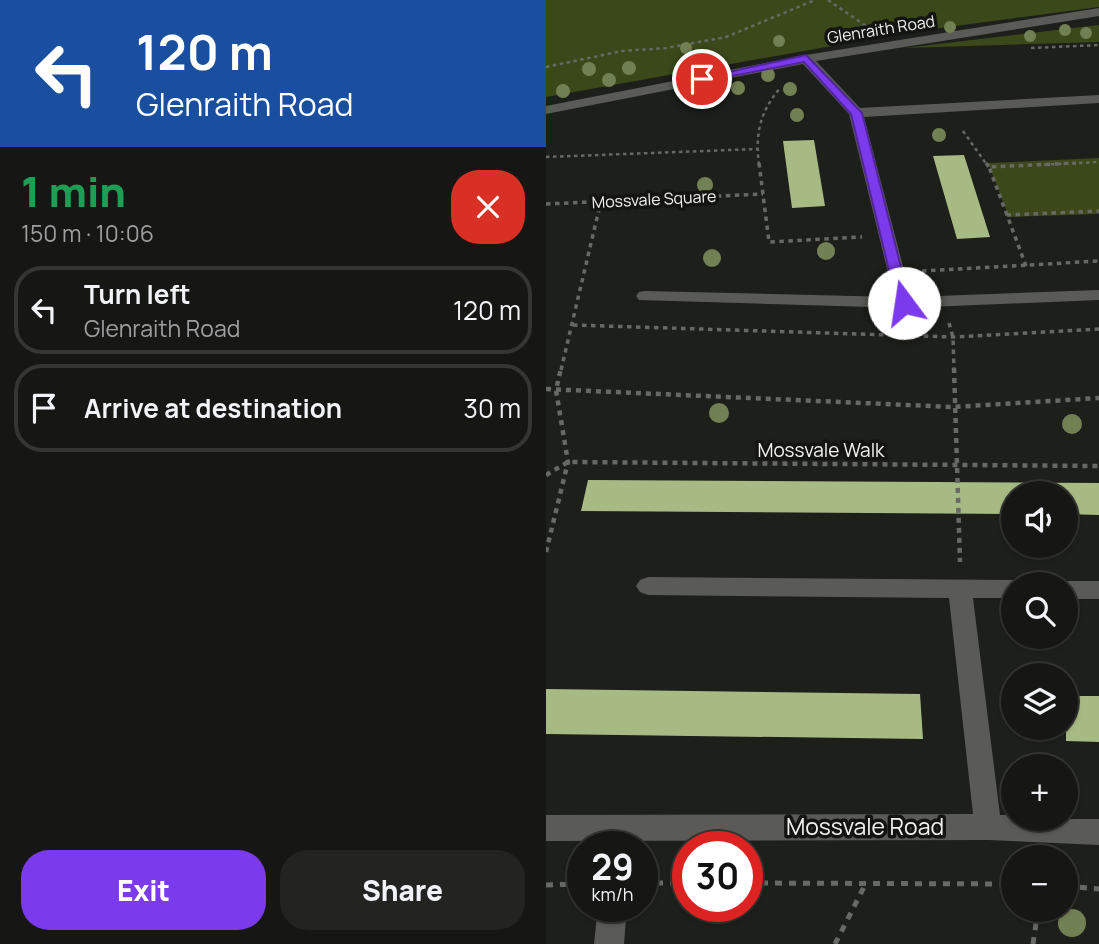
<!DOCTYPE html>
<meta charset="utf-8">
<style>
:root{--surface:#161714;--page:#232422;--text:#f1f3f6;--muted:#9e9fa0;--line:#353634;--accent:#7c3aed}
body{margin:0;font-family:Manrope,sans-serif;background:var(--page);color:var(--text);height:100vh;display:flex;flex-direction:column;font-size:26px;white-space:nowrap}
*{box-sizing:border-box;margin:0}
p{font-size:23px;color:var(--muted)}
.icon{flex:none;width:38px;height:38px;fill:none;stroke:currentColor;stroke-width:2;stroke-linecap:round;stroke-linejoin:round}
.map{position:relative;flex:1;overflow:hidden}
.panel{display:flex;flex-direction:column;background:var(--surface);width:546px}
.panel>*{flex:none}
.banner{background:#1a4fa0;color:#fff;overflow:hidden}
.tools{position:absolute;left:455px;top:481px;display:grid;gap:14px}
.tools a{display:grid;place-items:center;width:77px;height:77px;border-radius:50%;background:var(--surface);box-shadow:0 2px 5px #0004,0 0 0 2px var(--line);font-size:35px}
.speed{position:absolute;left:21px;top:831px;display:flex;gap:14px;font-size:35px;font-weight:700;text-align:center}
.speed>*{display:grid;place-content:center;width:91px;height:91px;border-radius:50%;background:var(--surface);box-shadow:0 2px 5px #0004,0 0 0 2px var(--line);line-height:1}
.speed small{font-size:18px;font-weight:400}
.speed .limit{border:10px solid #d22;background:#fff;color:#111}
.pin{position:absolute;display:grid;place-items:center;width:60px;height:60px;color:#fff;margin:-30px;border:4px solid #fff;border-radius:50%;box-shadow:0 2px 7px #0007}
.me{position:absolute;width:77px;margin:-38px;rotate:346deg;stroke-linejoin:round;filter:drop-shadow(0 0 5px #0008)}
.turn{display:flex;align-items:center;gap:24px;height:147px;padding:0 21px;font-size:32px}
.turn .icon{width:91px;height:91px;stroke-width:2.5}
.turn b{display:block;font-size:49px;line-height:60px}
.round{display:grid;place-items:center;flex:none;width:74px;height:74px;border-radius:28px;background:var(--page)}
.summary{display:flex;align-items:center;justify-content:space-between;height:119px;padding:0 21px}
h1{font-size:42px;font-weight:800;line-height:52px;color:#1e9e55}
.cta{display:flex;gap:14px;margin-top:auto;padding:14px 21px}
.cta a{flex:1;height:80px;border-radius:28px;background:var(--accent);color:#fff;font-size:28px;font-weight:800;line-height:80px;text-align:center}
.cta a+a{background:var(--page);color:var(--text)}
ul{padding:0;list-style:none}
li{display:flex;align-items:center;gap:21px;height:88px;margin:0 14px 10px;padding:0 7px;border:4px solid var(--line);border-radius:28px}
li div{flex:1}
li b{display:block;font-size:26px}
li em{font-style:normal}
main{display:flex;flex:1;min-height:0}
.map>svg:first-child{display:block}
</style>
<main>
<section class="panel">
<div class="banner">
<div class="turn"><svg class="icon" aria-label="left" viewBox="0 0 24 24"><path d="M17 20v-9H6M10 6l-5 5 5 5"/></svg><div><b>120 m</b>Glenraith Road</div></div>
</div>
<div class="summary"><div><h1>1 min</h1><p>150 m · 10:06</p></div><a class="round" style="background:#d93025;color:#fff"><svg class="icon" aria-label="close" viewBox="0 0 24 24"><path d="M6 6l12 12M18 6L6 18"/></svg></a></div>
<ul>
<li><svg class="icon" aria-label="left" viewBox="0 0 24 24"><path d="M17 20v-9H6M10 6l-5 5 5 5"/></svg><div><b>Turn left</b><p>Glenraith Road</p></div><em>120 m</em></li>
<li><svg class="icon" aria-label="arrive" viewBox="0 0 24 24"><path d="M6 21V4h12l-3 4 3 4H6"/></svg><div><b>Arrive at destination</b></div><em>30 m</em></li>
</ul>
<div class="cta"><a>Exit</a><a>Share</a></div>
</section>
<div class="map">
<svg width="553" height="944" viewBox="0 0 553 944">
<rect width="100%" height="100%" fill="#1d1f1b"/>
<g fill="#3b481a">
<polygon points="0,0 553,0 553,7 364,32 0,97"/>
<polygon points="553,25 553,42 358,48"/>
<polygon points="553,158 553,214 463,217 442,163"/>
</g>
<g fill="#a8ba84">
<polygon points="268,140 279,206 246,208 237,141"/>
<polygon points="418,155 444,237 411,239 387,156"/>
<polygon points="42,480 553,483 553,515 520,514 520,494 467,494 467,514 35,511"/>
<polygon points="0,689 374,694 377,739 0,734"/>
<polygon points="520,696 553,696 553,742 520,741"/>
</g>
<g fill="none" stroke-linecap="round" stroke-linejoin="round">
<g stroke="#676965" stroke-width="2.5" stroke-dasharray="3.5 3.5" stroke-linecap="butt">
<polyline points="282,0 320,26"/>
<polyline points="485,48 553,45"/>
<polyline points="0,67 76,51 120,48 180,37 269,0"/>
<polyline points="417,131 441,165"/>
<polyline points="0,157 211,149"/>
<path d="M213 165C209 133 214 112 234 88"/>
<polyline points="491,165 553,162"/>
</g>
<g stroke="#676965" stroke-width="3.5" stroke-dasharray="4.5 4.5" stroke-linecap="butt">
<polyline points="213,163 223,242 316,237"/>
<polyline points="440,163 443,167"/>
<polyline points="0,204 217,194"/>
<polyline points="461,215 443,167 530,163"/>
<polyline points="480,266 461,215 553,211"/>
<polyline points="376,271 553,261"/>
<polyline points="403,323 407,337 408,370"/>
<polyline points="27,325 407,337 553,329"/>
<polyline points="15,370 55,201"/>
</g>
<g stroke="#676965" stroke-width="4.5" stroke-dasharray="5 5" stroke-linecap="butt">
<polyline points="408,368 414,562"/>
<polyline points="0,389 407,407 553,398"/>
<polyline points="0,475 22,462 553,466"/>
<polyline points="0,552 22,462 10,390 15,368"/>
</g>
<g stroke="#676965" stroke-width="5" stroke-dasharray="7 7" stroke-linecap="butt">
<polyline points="96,883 142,883"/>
<polyline points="201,883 467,884"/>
<polyline points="0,885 37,884"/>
<polyline points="520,886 553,889"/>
<polyline points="289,944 320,883"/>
<polyline points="487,944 492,910"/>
</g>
<g fill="#5a5b57" fill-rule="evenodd">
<polygon points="553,8 553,16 270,61 314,108 553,95 553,103 318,117 365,297 553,290 553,300 358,308 93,300 90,296 93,292 99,291 348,297 303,114 257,64 0,114 0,106 260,55"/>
<polygon points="102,577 467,580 475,583 467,584 467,598 427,598 454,815 467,815 467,819 553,819 553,845 442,840 0,841 0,815 427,814 403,598 102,595 94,592 90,586 94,580"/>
<polygon points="520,581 553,581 553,599 520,599 520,584 511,584"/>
<polygon points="52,906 81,906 78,944 48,944"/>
</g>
</g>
<g fill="#728154">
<circle cx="404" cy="27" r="6"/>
<circle cx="519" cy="30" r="6"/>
<circle cx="540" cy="33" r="6"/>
<circle cx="288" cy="35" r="6"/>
<circle cx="484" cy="36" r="6"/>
<circle cx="233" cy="41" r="6"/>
<circle cx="140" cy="48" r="6"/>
<circle cx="83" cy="68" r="7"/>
<circle cx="43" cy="69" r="7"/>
<circle cx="222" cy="75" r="7"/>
<circle cx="63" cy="80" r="7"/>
<circle cx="192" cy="88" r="7"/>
<circle cx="244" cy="89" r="7"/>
<circle cx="17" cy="91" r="7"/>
<circle cx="163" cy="91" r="7"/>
<circle cx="251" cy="115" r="7"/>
<circle cx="393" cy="135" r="7"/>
<circle cx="159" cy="185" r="8"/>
<circle cx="280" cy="251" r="9"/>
<circle cx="166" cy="258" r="9"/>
<circle cx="173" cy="413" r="10"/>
<circle cx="526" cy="424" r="10"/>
<circle cx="526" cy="923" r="14"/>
</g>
<polygon fill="#7c3aed" stroke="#51269a" stroke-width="2" points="260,55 316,113 364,303 362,306 351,303 305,114 258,62 156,82 151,79"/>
<g text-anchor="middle" stroke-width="7" stroke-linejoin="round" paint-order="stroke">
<g font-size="16" fill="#f1f2ef" stroke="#141512">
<text transform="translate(335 29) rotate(-9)" y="6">Glenraith Road</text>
<text transform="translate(108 199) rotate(-3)" y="6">Mossvale Square</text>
</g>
<g font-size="19" fill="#f1f2ef" stroke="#141512">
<text x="275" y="457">Mossvale Walk</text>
</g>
<g font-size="23" fill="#f1f2ef" stroke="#141512">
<text x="319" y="835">Mossvale Road</text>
</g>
</g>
</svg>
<div class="tools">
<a><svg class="icon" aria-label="sound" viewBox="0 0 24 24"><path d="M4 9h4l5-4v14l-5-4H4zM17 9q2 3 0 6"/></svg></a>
<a><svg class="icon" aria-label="search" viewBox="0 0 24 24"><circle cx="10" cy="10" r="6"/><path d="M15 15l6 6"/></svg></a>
<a><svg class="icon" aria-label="layers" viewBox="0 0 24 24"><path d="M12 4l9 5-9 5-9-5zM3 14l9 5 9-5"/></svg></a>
<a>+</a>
<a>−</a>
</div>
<div class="speed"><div>29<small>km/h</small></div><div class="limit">30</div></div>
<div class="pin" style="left:156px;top:79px;background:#d93025"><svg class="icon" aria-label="arrive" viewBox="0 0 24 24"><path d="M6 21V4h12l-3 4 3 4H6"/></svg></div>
<svg class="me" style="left:358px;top:303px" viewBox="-20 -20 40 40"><circle r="19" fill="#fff"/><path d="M0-13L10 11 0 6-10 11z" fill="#7c3aed"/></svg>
</div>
</main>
